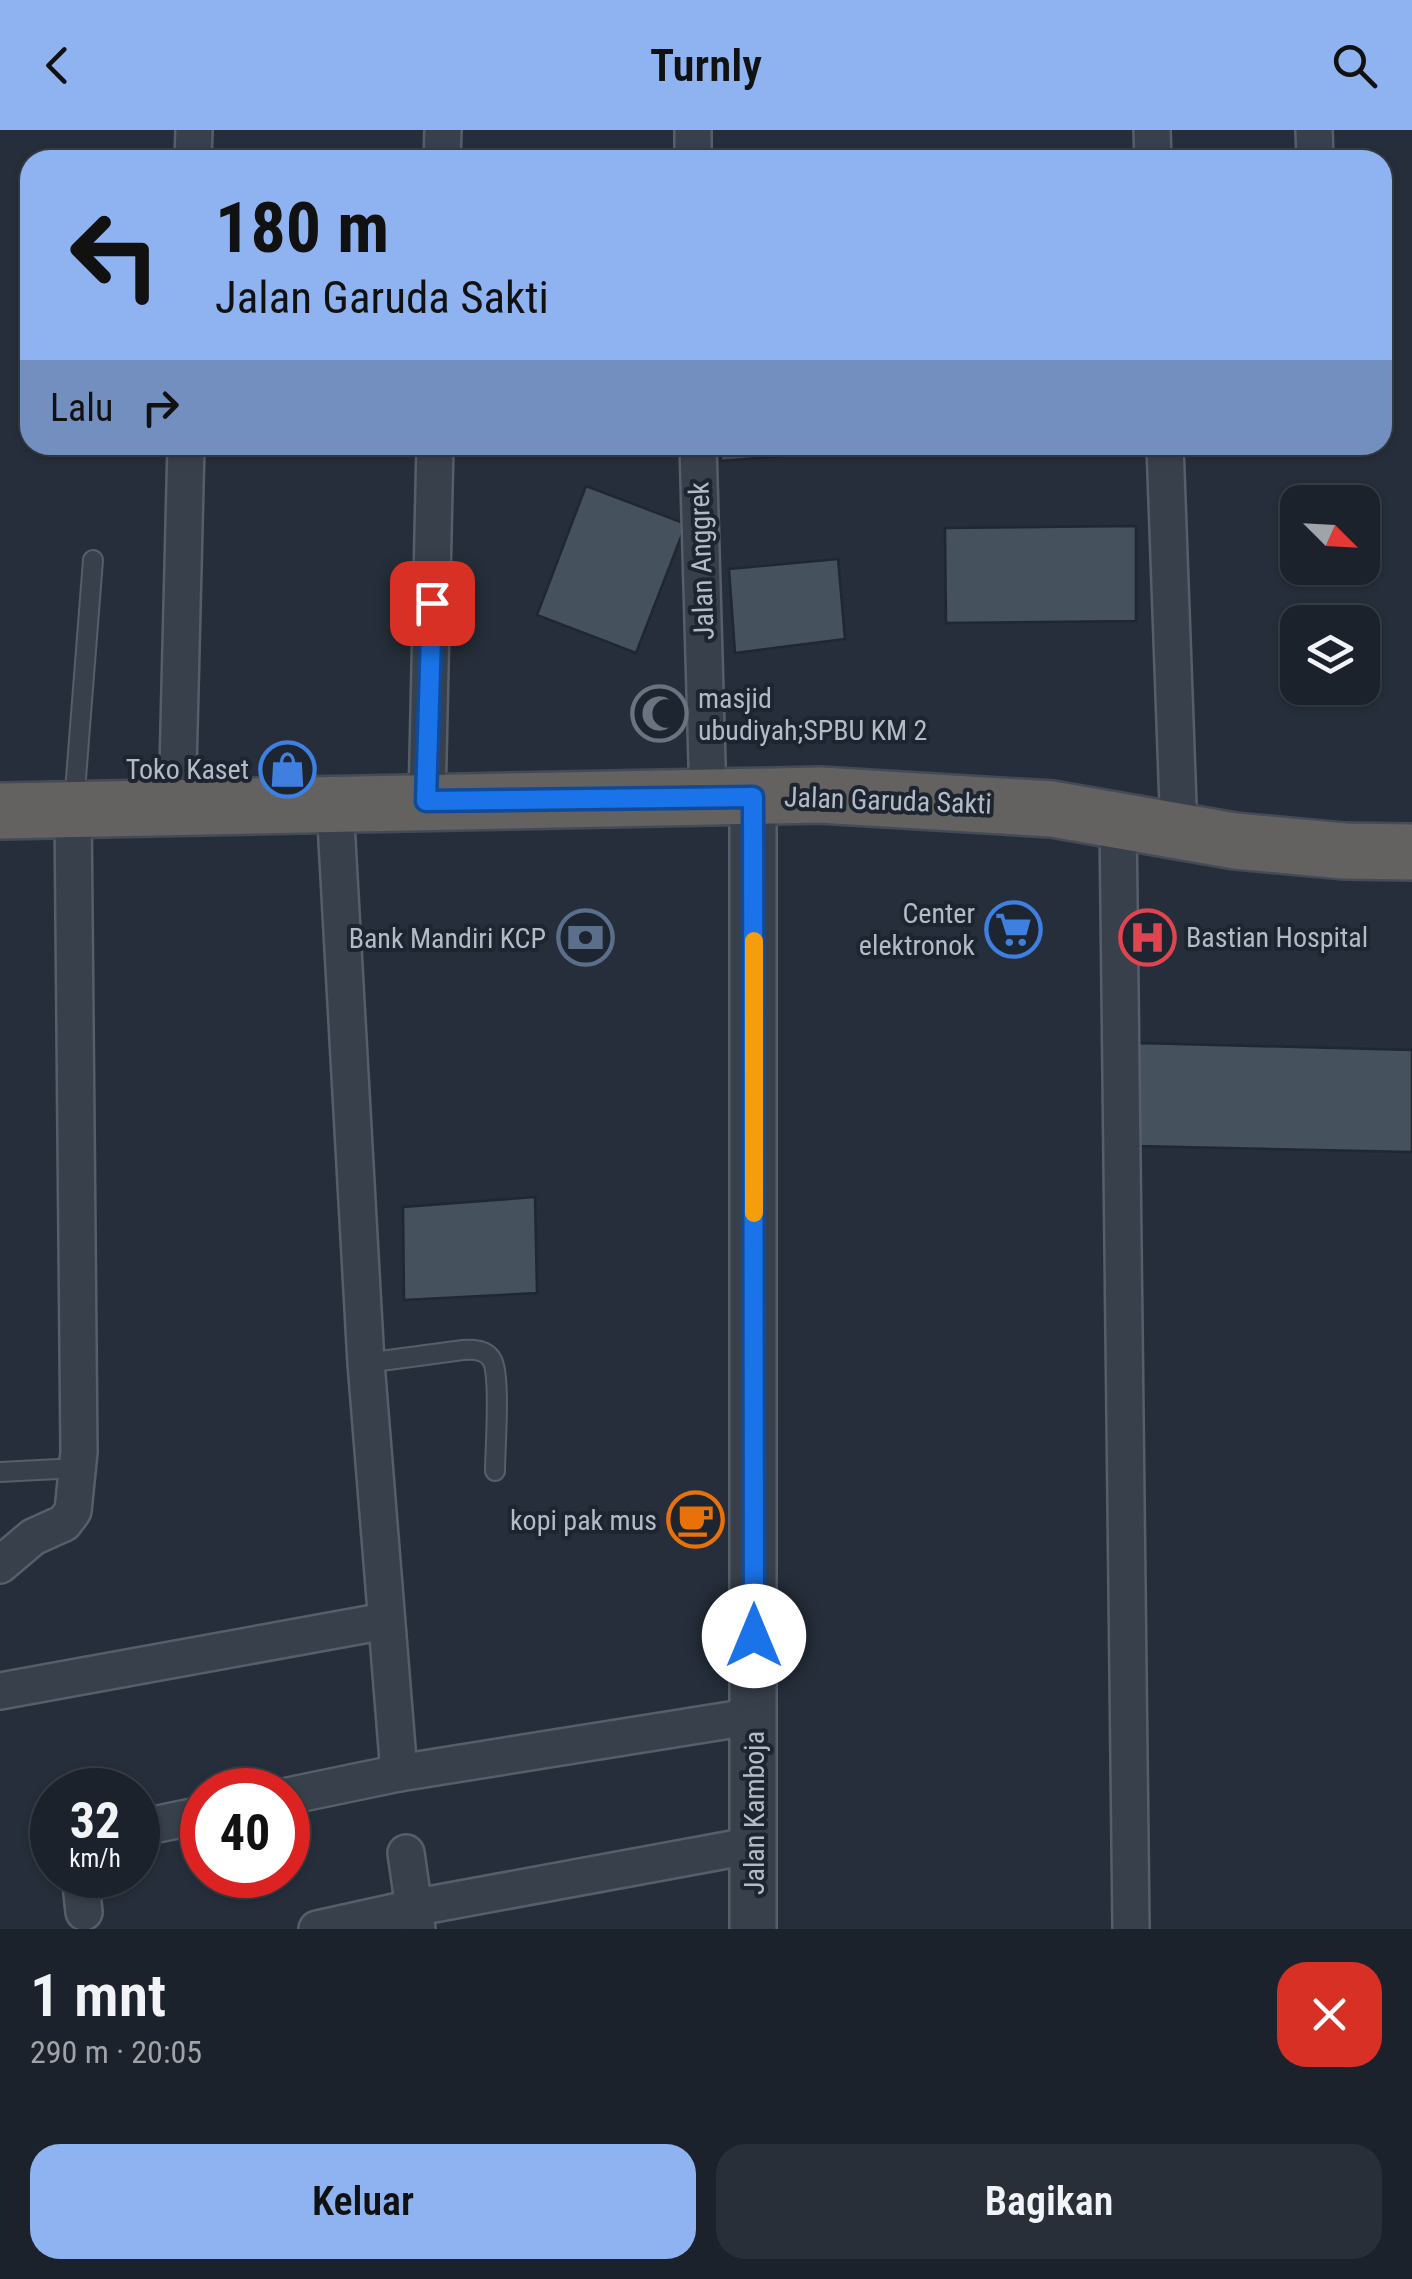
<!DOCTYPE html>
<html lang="id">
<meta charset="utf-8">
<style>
:root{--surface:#1c222c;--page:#292f38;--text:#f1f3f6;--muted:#a0a4a9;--line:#3a3f48;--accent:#8fb3f0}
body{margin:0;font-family:"Roboto Condensed",sans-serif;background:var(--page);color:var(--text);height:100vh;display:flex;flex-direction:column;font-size:38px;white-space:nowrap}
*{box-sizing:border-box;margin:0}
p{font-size:32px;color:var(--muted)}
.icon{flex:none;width:55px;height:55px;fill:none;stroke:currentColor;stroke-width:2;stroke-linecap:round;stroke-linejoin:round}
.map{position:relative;height:1799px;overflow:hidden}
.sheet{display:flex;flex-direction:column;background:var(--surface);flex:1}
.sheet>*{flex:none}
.banner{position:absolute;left:20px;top:20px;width:1372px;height:305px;border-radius:30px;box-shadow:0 2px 8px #0004,0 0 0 2px var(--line);background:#8fb3f0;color:#111;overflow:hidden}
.needle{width:65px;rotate:114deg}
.controls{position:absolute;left:1280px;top:355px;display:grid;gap:20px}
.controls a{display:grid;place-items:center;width:100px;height:100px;border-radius:20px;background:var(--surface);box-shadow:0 2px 8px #0004,0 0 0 2px var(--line);font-size:50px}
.speed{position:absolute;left:30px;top:1638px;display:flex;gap:20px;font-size:50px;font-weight:700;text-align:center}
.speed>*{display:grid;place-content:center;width:130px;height:130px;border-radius:50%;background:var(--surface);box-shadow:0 2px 8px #0004,0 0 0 2px var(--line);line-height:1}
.speed small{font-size:25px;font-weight:400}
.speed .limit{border:15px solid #d22;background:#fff;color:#111}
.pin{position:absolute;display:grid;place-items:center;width:85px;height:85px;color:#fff;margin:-42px;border-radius:20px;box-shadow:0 5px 15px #0006}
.me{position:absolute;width:110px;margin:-55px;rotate:0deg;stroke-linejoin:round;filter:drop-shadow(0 0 8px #0008)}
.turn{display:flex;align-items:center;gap:35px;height:210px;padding:0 30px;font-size:45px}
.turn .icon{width:130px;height:130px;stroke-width:2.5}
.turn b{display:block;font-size:70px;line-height:85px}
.then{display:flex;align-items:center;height:95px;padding:0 30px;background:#0003;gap:20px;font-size:38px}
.round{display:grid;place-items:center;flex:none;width:105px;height:105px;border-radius:30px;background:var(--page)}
.overview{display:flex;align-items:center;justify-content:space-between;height:170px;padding:0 30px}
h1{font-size:60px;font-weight:600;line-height:75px}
.cta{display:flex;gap:20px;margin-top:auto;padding:20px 30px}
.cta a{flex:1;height:115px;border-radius:30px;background:var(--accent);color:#111;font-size:40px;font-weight:600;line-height:115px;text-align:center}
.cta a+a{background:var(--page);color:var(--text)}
header{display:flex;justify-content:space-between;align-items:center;height:130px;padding:0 30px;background:var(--accent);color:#111;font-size:45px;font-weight:600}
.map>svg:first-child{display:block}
</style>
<header><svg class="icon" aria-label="back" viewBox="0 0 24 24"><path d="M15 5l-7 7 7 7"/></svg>Turnly<svg class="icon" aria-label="search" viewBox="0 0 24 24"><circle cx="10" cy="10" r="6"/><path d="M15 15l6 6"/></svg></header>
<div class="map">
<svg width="1412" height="1799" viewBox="0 0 1412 1799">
<rect width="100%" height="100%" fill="#252e3a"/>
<g fill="#46515e" stroke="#1f2732" stroke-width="2.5">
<polygon points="720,315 840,315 840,321 721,331"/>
<polygon points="586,356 686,394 636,523 537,485"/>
<polygon points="1136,396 1136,491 946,493 945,398"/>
<polygon points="838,429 845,509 735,523 729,439"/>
<polygon points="1139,913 1412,920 1412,1022 1136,1016"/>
<polygon points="535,1067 537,1163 404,1170 403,1077"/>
</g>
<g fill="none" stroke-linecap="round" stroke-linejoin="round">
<defs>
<g id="service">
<polyline points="74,674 93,430"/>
<path d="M366 1233 463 1220C473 1219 486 1219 492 1230 501 1246 495 1319 495 1341"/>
<polyline points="0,1342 77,1338"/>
</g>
<g id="minor">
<polyline points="693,0 693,30"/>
<polyline points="1152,0 1153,30"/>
<polyline points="1314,0 1315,30"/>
<polyline points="193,30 194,0"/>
<polyline points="442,30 443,0"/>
<polyline points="698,315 708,668"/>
<polyline points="1165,315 1179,703"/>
<polyline points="427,671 435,315"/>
<polyline points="335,675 366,1233 399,1643 755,1586"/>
<polyline points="177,680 186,315"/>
<polyline points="1118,689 1131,1799"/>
<polyline points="0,1435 33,1407 64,1393 73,1381 79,1322 73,681"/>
<polyline points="0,1561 385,1491"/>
<polyline points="288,1666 399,1643"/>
<polyline points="138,1698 202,1685"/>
<polyline points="406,1723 417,1799"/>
<polyline points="80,1745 84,1782"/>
<polyline points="317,1799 412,1778 754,1715"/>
</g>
<polyline id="tertiary" points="753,1799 753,667"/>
<polyline id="trunk" points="0,681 820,665 1052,679 1235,711 1344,721 1412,722"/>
</defs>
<use href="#service" stroke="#565e69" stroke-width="22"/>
<use href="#minor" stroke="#565e69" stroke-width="40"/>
<use href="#tertiary" stroke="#565e69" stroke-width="50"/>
<use href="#trunk" stroke="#434b56" stroke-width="60"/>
<use href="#service" stroke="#38404b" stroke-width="18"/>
<use href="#minor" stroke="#38404b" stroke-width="35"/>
<use href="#tertiary" stroke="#38404b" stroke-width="45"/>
<use href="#trunk" stroke="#636260" stroke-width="55"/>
</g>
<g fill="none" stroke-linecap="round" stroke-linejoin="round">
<defs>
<polyline id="route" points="432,473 426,671 753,667 754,1506"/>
</defs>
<use href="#route" stroke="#114b97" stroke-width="25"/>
<use href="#route" stroke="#1a73e8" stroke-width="18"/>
<polyline stroke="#f59e0b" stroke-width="18" points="754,811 754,1083"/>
</g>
<defs>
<symbol id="mosque-ring" viewBox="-11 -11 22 22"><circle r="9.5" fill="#1d2530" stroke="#6b7280" stroke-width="1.5"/><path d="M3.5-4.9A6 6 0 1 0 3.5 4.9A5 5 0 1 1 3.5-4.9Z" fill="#6b7280"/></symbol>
<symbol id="shop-ring" viewBox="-11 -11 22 22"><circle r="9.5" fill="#1d2530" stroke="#3f7fe0" stroke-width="1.5"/><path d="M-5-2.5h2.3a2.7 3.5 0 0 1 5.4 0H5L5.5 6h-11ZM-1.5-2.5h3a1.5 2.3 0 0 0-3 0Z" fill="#3f7fe0"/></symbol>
<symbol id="supermarket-ring" viewBox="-11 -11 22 22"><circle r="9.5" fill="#1d2530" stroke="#3f7fe0" stroke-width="1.5"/><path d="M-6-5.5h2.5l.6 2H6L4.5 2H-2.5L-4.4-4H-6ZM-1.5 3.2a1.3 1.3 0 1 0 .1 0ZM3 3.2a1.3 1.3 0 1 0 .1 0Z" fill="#3f7fe0"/></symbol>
<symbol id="hospital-ring" viewBox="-11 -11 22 22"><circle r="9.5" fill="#1d2530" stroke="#e0444e" stroke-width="1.5"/><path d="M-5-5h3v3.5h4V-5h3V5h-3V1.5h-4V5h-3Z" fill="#e0444e"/></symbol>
<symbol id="bank-ring" viewBox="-11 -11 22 22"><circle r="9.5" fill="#1d2530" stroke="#5c6f8a" stroke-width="1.5"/><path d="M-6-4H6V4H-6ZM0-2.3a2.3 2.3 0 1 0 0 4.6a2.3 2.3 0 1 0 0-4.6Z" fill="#5c6f8a"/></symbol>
<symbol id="cafe-ring" viewBox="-11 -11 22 22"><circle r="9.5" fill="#1d2530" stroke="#e8710a" stroke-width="1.5"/><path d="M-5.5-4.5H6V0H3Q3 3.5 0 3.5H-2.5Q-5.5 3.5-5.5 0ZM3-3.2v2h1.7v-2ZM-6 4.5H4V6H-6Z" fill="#e8710a"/></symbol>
</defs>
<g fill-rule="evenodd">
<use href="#mosque-ring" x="628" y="552" width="63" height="63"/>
<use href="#shop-ring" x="256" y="608" width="63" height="63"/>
<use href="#supermarket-ring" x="982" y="768" width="63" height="63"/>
<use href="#hospital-ring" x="1116" y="776" width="63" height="63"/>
<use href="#bank-ring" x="554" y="776" width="63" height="63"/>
<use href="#cafe-ring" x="664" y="1358" width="63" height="63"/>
</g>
<g text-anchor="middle" stroke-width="8" stroke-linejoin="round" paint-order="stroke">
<g font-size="28" fill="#b4bbc6" stroke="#1d2530">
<text transform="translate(701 431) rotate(-92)" y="10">Jalan Anggrek</text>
<text transform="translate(888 670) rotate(2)" y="10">Jalan Garuda Sakti</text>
<text transform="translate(754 1683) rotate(-90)" y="10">Jalan Kamboja</text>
</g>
<g font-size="28" fill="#b4bbc6" stroke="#1d2530" text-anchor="end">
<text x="698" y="578" text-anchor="start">masjid<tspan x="698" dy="32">ubudiyah;SPBU KM 2</tspan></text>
<text x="249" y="649">Toko Kaset</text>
<text x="975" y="793">Center<tspan x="975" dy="32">elektronok</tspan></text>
<text x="1186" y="817" text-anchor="start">Bastian Hospital</text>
<text x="546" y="818">Bank Mandiri KCP</text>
<text x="657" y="1400">kopi pak mus</text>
</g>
</g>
</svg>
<div class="controls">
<a><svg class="needle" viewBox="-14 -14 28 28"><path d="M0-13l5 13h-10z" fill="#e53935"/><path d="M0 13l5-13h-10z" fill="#a0a4a9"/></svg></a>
<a><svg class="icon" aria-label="layers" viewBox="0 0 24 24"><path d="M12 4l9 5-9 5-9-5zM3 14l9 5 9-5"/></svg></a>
</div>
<div class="speed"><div>32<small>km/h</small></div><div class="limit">40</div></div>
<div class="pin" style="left:432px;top:473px;background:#d93025"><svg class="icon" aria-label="arrive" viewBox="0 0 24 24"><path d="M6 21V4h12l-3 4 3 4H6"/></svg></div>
<svg class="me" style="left:754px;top:1506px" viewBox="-20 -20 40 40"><circle r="19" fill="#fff"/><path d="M0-13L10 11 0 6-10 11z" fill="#1a73e8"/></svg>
<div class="banner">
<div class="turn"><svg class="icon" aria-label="left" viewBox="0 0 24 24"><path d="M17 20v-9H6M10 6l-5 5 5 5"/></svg><div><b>180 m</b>Jalan Garuda Sakti</div></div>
<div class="then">Lalu<svg class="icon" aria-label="right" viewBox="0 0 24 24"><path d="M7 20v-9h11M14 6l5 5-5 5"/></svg></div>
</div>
</div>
<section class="sheet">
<div class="overview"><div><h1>1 mnt</h1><p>290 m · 20:05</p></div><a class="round" style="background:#d93025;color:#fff"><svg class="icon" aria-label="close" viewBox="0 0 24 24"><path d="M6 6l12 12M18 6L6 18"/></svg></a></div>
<div class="cta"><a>Keluar</a><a>Bagikan</a></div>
</section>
